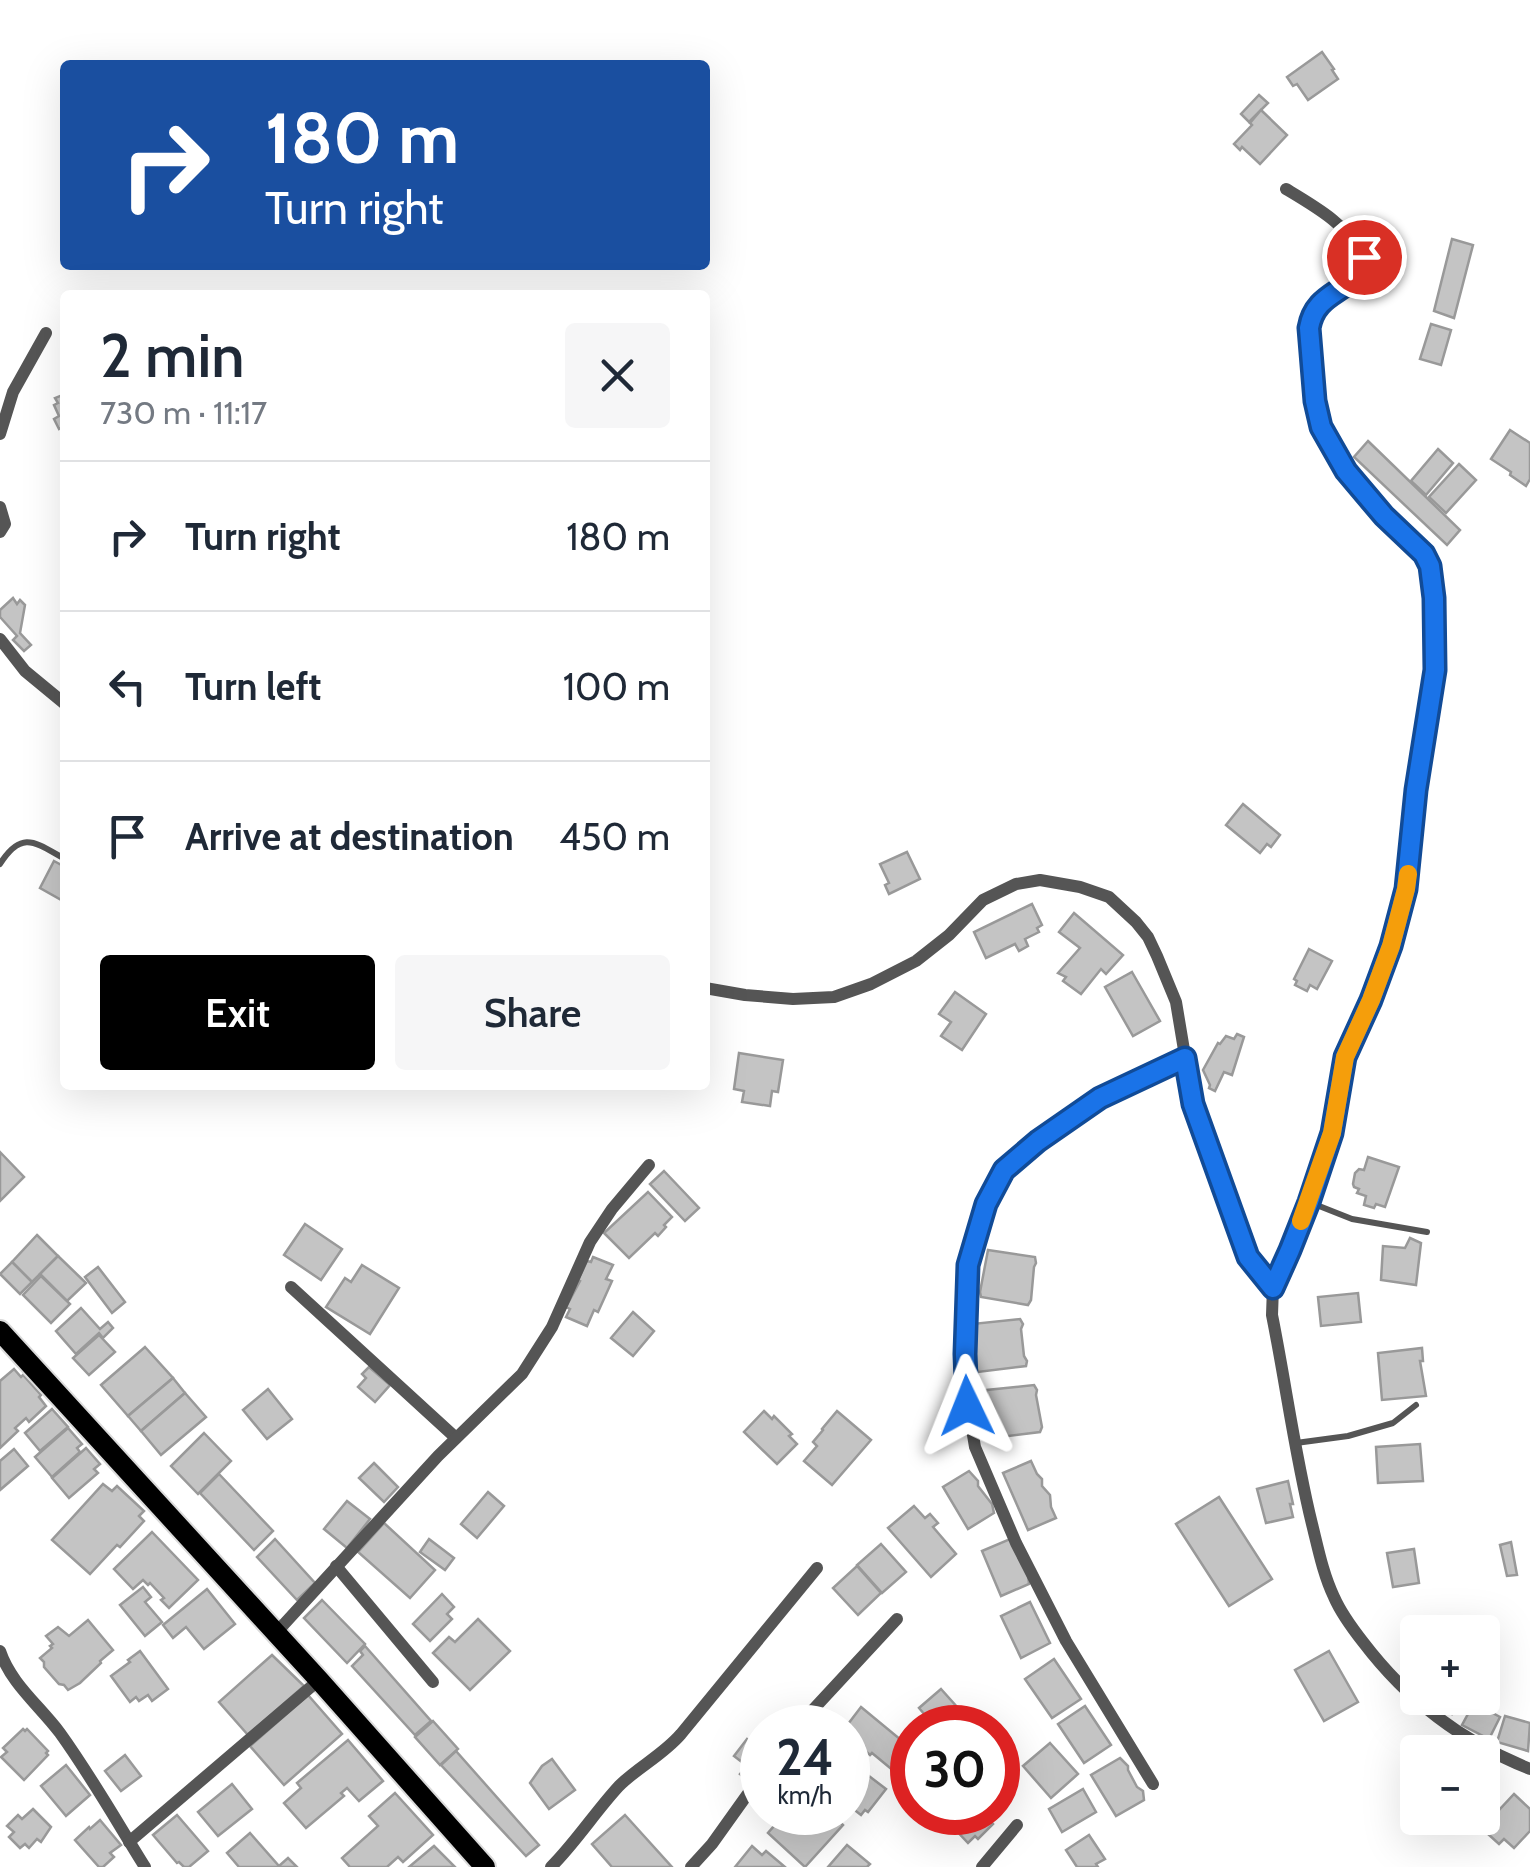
<!DOCTYPE html>
<meta charset="utf-8">
<style>
:root{--surface:#fff;--page:#f6f6f7;--text:#1f2937;--muted:#747a83;--line:#e0e1e3;--accent:#000}
body{margin:0;font-family:Cabin,sans-serif;background:var(--page);color:var(--text);height:100vh;display:flex;flex-direction:column;font-size:38px;white-space:nowrap}
*{box-sizing:border-box;margin:0}
p{font-size:32px;color:var(--muted)}
.icon{flex:none;width:55px;height:55px;fill:none;stroke:currentColor;stroke-width:2;stroke-linecap:round;stroke-linejoin:round}
.map{position:relative;flex:1;overflow:hidden}
.panel{position:absolute;left:60px;top:290px;width:650px;height:800px;display:flex;flex-direction:column;background:var(--surface);border-radius:10px;box-shadow:0 10px 40px #0002}
.panel>*{flex:none}
.top-card{position:absolute;left:60px;top:60px;width:650px;height:210px;border-radius:10px;box-shadow:0 10px 40px #0002;background:#1a4fa0;color:#fff;overflow:hidden}
.buttons{position:absolute;left:1400px;top:1615px;display:grid;gap:20px}
.buttons a{display:grid;place-items:center;width:100px;height:100px;border-radius:10px;background:var(--surface);box-shadow:0 10px 40px #0002;font-size:50px}
.speed{position:absolute;left:740px;top:1705px;display:flex;gap:20px;font-size:50px;font-weight:700;text-align:center}
.speed>*{display:grid;place-content:center;width:130px;height:130px;border-radius:50%;background:var(--surface);box-shadow:0 10px 40px #0002;line-height:1}
.speed small{font-size:25px;font-weight:400}
.speed .limit{border:15px solid #d22;background:#fff;color:#111}
.pin{position:absolute;display:grid;place-items:center;width:85px;height:85px;color:#fff;margin:-42px;border:5px solid #fff;border-radius:50%;box-shadow:0 2px 10px #0007}
.me{position:absolute;width:110px;margin:-55px;rotate:358deg;stroke-linejoin:round;filter:drop-shadow(0 0 8px #0008)}
.turn{display:flex;align-items:center;gap:35px;height:210px;padding:0 40px;font-size:45px}
.turn .icon{width:130px;height:130px;stroke-width:2.5}
.turn b{display:block;font-size:70px;line-height:85px}
.round{display:grid;place-items:center;flex:none;width:105px;height:105px;border-radius:10px;background:var(--page)}
.overview{display:flex;align-items:center;justify-content:space-between;height:170px;padding:0 40px}
h1{font-size:60px;font-weight:600;line-height:75px}
.primary-button{display:flex;gap:20px;margin-top:auto;padding:20px 40px}
.primary-button a{flex:1;height:115px;border-radius:10px;background:var(--accent);color:#fff;font-size:40px;font-weight:600;line-height:115px;text-align:center}
.primary-button a+a{background:var(--page);color:var(--text)}
ul{padding:0;list-style:none}
li{display:flex;align-items:center;gap:30px;height:150px;padding:0 40px;border-top:2px solid var(--line)}
li div{flex:1}
li b{display:block;font-size:38px}
li em{font-style:normal}
.map>svg:first-child{display:block}
</style>
<div class="map">
<svg width="1530" height="1867" viewBox="0 0 1530 1867">
<rect width="100%" height="100%" fill="#fff"/>
<g fill="#c4c4c4" stroke="#999" stroke-width="2.5">
<polygon points="1322,52 1334,69 1332,70 1338,79 1308,100 1297,84 1293,86 1287,77"/>
<polygon points="1259,95 1268,103 1249,122 1241,114"/>
<polygon points="1261,110 1287,135 1260,164 1242,147 1240,150 1234,144 1252,125 1250,123"/>
<polygon points="1452,239 1473,245 1454,318 1434,311"/>
<polygon points="1431,324 1451,330 1441,365 1420,359"/>
<polygon points="65,394 65,433 62,427 59,429 54,419 59,416 54,405 58,403 55,398"/>
<polygon points="1510,430 1530,443 1530,479 1526,486 1510,475 1511,472 1491,459"/>
<polygon points="1368,441 1460,530 1447,545 1354,457"/>
<polygon points="1438,449 1453,463 1426,495 1411,481"/>
<polygon points="1459,464 1476,480 1446,513 1429,497"/>
<polygon points="13,598 17,604 20,600 25,605 20,633 31,645 24,651 13,640 17,636 0,617 0,610"/>
<polygon points="1243,804 1280,835 1271,847 1267,844 1260,853 1226,825"/>
<polygon points="907,852 920,879 889,894 885,885 889,883 880,864"/>
<polygon points="54,861 65,867 65,902 40,888"/>
<polygon points="1032,904 1042,925 1037,928 1039,932 1025,939 1028,946 1019,951 1015,944 986,958 974,932"/>
<polygon points="1074,913 1123,955 1106,974 1101,969 1081,994 1063,981 1066,977 1058,973 1080,948 1059,932"/>
<polygon points="1309,949 1332,961 1317,989 1310,985 1307,991 1295,985 1297,981 1294,979"/>
<polygon points="1132,972 1160,1021 1133,1036 1105,987"/>
<polygon points="955,992 986,1014 962,1050 941,1036 951,1022 939,1014"/>
<polygon points="1237,1034 1244,1037 1232,1075 1224,1072 1215,1091 1209,1088 1210,1085 1203,1070 1218,1043 1220,1044 1226,1036 1234,1039"/>
<polygon points="739,1053 783,1060 778,1092 772,1091 770,1106 742,1102 744,1091 734,1089"/>
<polygon points="0,1152 24,1177 0,1201"/>
<polygon points="1368,1157 1399,1167 1385,1207 1376,1204 1374,1208 1364,1205 1366,1196 1357,1193 1359,1189 1354,1187 1353,1184 1355,1173 1359,1169 1364,1170"/>
<polygon points="664,1171 699,1208 685,1221 650,1184"/>
<polygon points="648,1192 672,1217 664,1225 666,1227 658,1236 655,1233 629,1258 604,1233"/>
<polygon points="305,1224 342,1249 321,1280 284,1255"/>
<polygon points="37,1235 58,1256 32,1282 12,1262"/>
<polygon points="1410,1238 1421,1243 1416,1285 1381,1280 1383,1246 1405,1248"/>
<polygon points="988,1250 1035,1257 1036,1263 1034,1267 1031,1300 1028,1305 981,1297 980,1292"/>
<polygon points="58,1256 86,1283 67,1301 40,1274"/>
<polygon points="593,1257 613,1265 606,1279 612,1281 598,1312 594,1310 587,1326 566,1317 570,1309 566,1307 580,1281 578,1280 587,1261 591,1262"/>
<polygon points="12,1262 32,1282 20,1294 0,1274"/>
<polygon points="362,1265 399,1288 370,1334 326,1307 345,1278 351,1282"/>
<polygon points="98,1267 125,1302 112,1313 85,1277"/>
<polygon points="41,1276 70,1304 51,1323 23,1295"/>
<polygon points="1358,1293 1361,1322 1321,1326 1318,1297"/>
<polygon points="81,1308 100,1329 108,1322 113,1328 103,1338 99,1333 76,1354 56,1331"/>
<polygon points="633,1312 654,1331 633,1356 611,1338"/>
<polygon points="1020,1319 1023,1324 1021,1329 1024,1356 1027,1361 1026,1366 978,1372 976,1367 972,1324"/>
<polygon points="99,1335 115,1352 89,1375 73,1358"/>
<polygon points="145,1347 173,1378 128,1416 101,1385"/>
<polygon points="1422,1348 1423,1361 1420,1361 1426,1396 1382,1400 1378,1353"/>
<polygon points="369,1367 390,1385 375,1402 358,1387 366,1378 362,1374"/>
<polygon points="14,1369 21,1377 23,1375 41,1395 39,1397 46,1406 29,1422 26,1418 15,1428 18,1431 0,1448 0,1381"/>
<polygon points="173,1378 185,1393 141,1431 128,1416"/>
<polygon points="1034,1385 1037,1390 1036,1395 1042,1427 1040,1432 993,1438 991,1433 988,1400 986,1396 987,1390"/>
<polygon points="268,1389 292,1419 267,1439 243,1410"/>
<polygon points="185,1393 206,1417 161,1455 141,1431"/>
<polygon points="52,1409 68,1427 40,1451 25,1433"/>
<polygon points="764,1411 772,1419 774,1416 792,1434 789,1436 797,1444 777,1464 744,1432"/>
<polygon points="837,1411 871,1440 832,1485 804,1461 817,1446 813,1442 823,1430 822,1429"/>
<polygon points="68,1428 82,1444 77,1448 80,1452 52,1477 35,1457"/>
<polygon points="204,1433 231,1461 198,1494 171,1466"/>
<polygon points="1420,1444 1423,1481 1378,1483 1376,1447"/>
<polygon points="86,1448 100,1464 94,1469 98,1473 69,1498 52,1478"/>
<polygon points="14,1449 28,1466 0,1490 0,1461"/>
<polygon points="1031,1461 1037,1474 1042,1479 1042,1486 1050,1495 1051,1507 1056,1518 1028,1530 1003,1473"/>
<polygon points="374,1463 398,1487 384,1502 359,1478"/>
<polygon points="969,1471 978,1481 978,1486 992,1504 994,1513 968,1529 943,1487"/>
<polygon points="219,1474 273,1531 254,1550 200,1493"/>
<polygon points="1288,1481 1293,1504 1290,1504 1293,1517 1266,1523 1257,1489"/>
<polygon points="103,1484 112,1491 117,1486 144,1511 139,1516 144,1521 120,1547 117,1545 90,1574 52,1540"/>
<polygon points="488,1492 504,1506 477,1538 461,1524"/>
<polygon points="1219,1497 1272,1579 1229,1606 1176,1524"/>
<polygon points="347,1501 370,1519 347,1548 324,1529"/>
<polygon points="914,1506 925,1518 930,1514 938,1523 933,1527 956,1554 931,1577 888,1528"/>
<polygon points="384,1523 435,1570 410,1598 358,1552"/>
<polygon points="152,1532 198,1580 169,1608 161,1600 164,1598 150,1583 148,1585 143,1580 133,1589 114,1569"/>
<polygon points="275,1539 315,1583 297,1600 257,1557"/>
<polygon points="429,1539 454,1558 445,1570 420,1552"/>
<polygon points="1010,1539 1028,1575 1029,1584 1001,1596 982,1551"/>
<polygon points="1511,1542 1517,1575 1507,1576 1500,1545"/>
<polygon points="881,1544 906,1572 882,1593 857,1565"/>
<polygon points="1414,1549 1419,1583 1393,1587 1387,1553"/>
<polygon points="857,1566 881,1593 858,1615 833,1588"/>
<polygon points="143,1587 151,1597 145,1602 162,1622 145,1636 120,1605"/>
<polygon points="207,1589 235,1624 204,1649 186,1627 173,1638 163,1625"/>
<polygon points="442,1594 454,1607 447,1614 452,1619 430,1641 413,1624"/>
<polygon points="322,1600 365,1644 347,1663 304,1618"/>
<polygon points="1030,1602 1050,1643 1021,1658 1001,1616"/>
<polygon points="478,1619 510,1651 470,1690 433,1653 449,1637 455,1642"/>
<polygon points="88,1620 113,1650 100,1661 101,1663 80,1683 68,1690 64,1685 59,1684 44,1667 44,1662 40,1658 52,1648 50,1646 53,1644 46,1636 58,1627 69,1636"/>
<polygon points="365,1646 431,1721 415,1735 352,1666 363,1655 360,1651"/>
<polygon points="140,1651 168,1689 152,1701 148,1695 139,1701 136,1697 130,1702 111,1676 130,1662 128,1660"/>
<polygon points="1329,1651 1358,1702 1324,1721 1295,1670"/>
<polygon points="272,1655 304,1686 248,1735 219,1702"/>
<polygon points="1054,1659 1081,1699 1052,1718 1025,1679"/>
<polygon points="941,1689 975,1727 974,1728 936,1728 919,1708"/>
<polygon points="308,1695 342,1734 284,1785 250,1746"/>
<polygon points="1431,1698 1466,1698 1452,1714"/>
<polygon points="1474,1703 1500,1717 1489,1739 1462,1725"/>
<polygon points="1085,1706 1111,1745 1084,1763 1058,1724"/>
<polygon points="861,1707 912,1749 912,1763 901,1777 872,1753 870,1755 862,1748 864,1746 848,1733 848,1728 845,1728"/>
<polygon points="1505,1716 1530,1723 1528,1751 1497,1742"/>
<polygon points="433,1721 458,1749 440,1765 415,1737"/>
<polygon points="23,1729 25,1731 27,1729 48,1751 46,1753 48,1755 24,1780 1,1757 7,1752 3,1748"/>
<polygon points="747,1739 762,1752 762,1767 750,1782 740,1774 747,1766 734,1756"/>
<polygon points="348,1740 383,1781 359,1801 347,1788 341,1793 344,1796 306,1828 284,1803 301,1788 297,1783"/>
<polygon points="1050,1743 1078,1774 1051,1798 1023,1766"/>
<polygon points="456,1751 539,1845 526,1856 441,1765"/>
<polygon points="125,1755 141,1776 121,1791 105,1771"/>
<polygon points="1120,1758 1128,1766 1128,1770 1137,1787 1143,1791 1144,1800 1116,1816 1091,1775"/>
<polygon points="552,1759 575,1790 549,1809 530,1783 542,1766"/>
<polygon points="848,1760 886,1789 868,1812 865,1810 861,1815 848,1805"/>
<polygon points="66,1765 90,1795 66,1816 41,1786"/>
<polygon points="232,1784 252,1809 218,1836 198,1812"/>
<polygon points="1083,1789 1096,1812 1062,1832 1049,1809"/>
<polygon points="395,1793 433,1835 403,1862 398,1857 387,1867 350,1867 342,1858 378,1826 369,1816"/>
<polygon points="1514,1794 1530,1809 1530,1831 1514,1848 1504,1839 1499,1844 1488,1834 1494,1829 1487,1823"/>
<polygon points="33,1809 51,1827 41,1842 37,1839 29,1848 25,1844 20,1848 9,1837 14,1832 7,1826 18,1815 22,1819"/>
<polygon points="786,1812 830,1812 843,1825 805,1867 768,1833"/>
<polygon points="974,1812 979,1818 983,1814 993,1824 978,1839 975,1836 968,1843 953,1827 959,1817 957,1812"/>
<polygon points="177,1815 208,1851 189,1867 184,1867 179,1862 177,1863 153,1835"/>
<polygon points="625,1815 672,1867 612,1867 592,1844"/>
<polygon points="100,1820 121,1845 110,1853 114,1857 103,1867 99,1867 75,1840 89,1827 90,1829"/>
<polygon points="250,1833 279,1866 288,1858 297,1867 239,1867 227,1853"/>
<polygon points="1089,1835 1105,1859 1096,1864 1098,1867 1077,1867 1066,1850"/>
<polygon points="847,1845 870,1864 867,1867 828,1867"/>
<polygon points="434,1846 455,1867 409,1867"/>
<polygon points="752,1846 762,1855 766,1851 785,1867 735,1867"/>
</g>
<g fill="none" stroke-linecap="round" stroke-linejoin="round">
<defs>
<polyline id="primary" points="0,1331 319,1680 485,1867"/>
</defs>
<use href="#primary" stroke="#dbdbdb" stroke-width="24"/>
<g stroke="#555" stroke-width="6">
<path d="M0 864C22 829 36 843 65 859"/>
<polyline points="1309,1202 1352,1219 1427,1232"/>
<polyline points="1296,1443 1348,1436 1393,1423 1416,1405"/>
</g>
<g stroke="#555" stroke-width="12">
<polyline points="0,434 13,392 46,333"/>
<polyline points="0,507 5,524 0,532"/>
<polyline points="0,639 25,671 65,704"/>
<path d="M705 988 745 995 793 999 834 997 871 984 916 961 949 935 983 900 1016 884 1040 880 1080 887 1109 897 1136 922 1148 937 1157 956 1176 1002 1193 1104 1226 1199 1248 1257 1273 1287 1272 1315C1286 1385 1295 1455 1312 1524 1318 1548 1323 1574 1334 1597 1341 1613 1352 1628 1363 1642 1408 1701 1461 1741 1530 1769"/>
<polyline points="291,1287 456,1438"/>
<path d="M1273 1287 1309 1202 1332 1133 1345 1057 1371 1000 1391 946 1406 889 1417 791 1435 670 1433 579C1425 550 1406 539 1386 518 1361 492 1336 462 1322 429 1309 398 1313 361 1309 328 1316 287 1358 295 1364 257 1348 225 1316 207 1286 189"/>
<polyline points="336,1566 433,1682"/>
<polyline points="275,1634 438,1456 522,1374 552,1327 590,1242 612,1209 649,1165"/>
<path d="M0 1651C11 1684 40 1706 60 1733 91 1776 117 1822 145 1867"/>
<polyline points="796,1728 897,1619"/>
<polyline points="1153,1784 1066,1641 1016,1543 975,1447 965,1387 966,1322 968,1265 986,1204 1004,1170 1039,1141 1100,1098 1185,1058"/>
<polyline points="129,1842 319,1680"/>
<path d="M551 1867C576 1842 595 1812 619 1786 638 1767 663 1755 681 1734L817 1568"/>
<polyline points="691,1867 712,1844 762,1774"/>
<polyline points="982,1867 1017,1825"/>
</g>
<use href="#primary" stroke="#000" stroke-width="20"/>
</g>
<g fill="none" stroke-linecap="round" stroke-linejoin="round">
<defs>
<path id="route" d="M967 1406 965 1354 968 1265 986 1204 1004 1170 1038 1141 1100 1098 1185 1058 1193 1104 1248 1257 1273 1288 1290 1250 1309 1202 1332 1133 1345 1057 1371 1000 1391 946 1406 889 1416 790 1435 670 1434 598 1430 566 1424 554 1384 516 1346 471 1321 427 1315 401 1309 328C1316 287 1357 295 1364 257"/>
</defs>
<use href="#route" stroke="#114b97" stroke-width="25"/>
<use href="#route" stroke="#1a73e8" stroke-width="18"/>
<polyline stroke="#f59e0b" stroke-width="18" points="1301,1221 1332,1133 1345,1057 1371,1000 1391,946 1406,889 1408,874"/>
</g>
</svg>
<div class="buttons">
<a>+</a>
<a>−</a>
</div>
<div class="speed"><div>24<small>km/h</small></div><div class="limit">30</div></div>
<div class="pin" style="left:1364px;top:257px;background:#d93025"><svg class="icon" aria-label="arrive" viewBox="0 0 24 24"><path d="M6 21V4h12l-3 4 3 4H6"/></svg></div>
<svg class="me" style="left:967px;top:1406px" viewBox="-20 -20 40 40"><path d="M0-17L14 15 0 8-14 15z" fill="#1a73e8" stroke="#fff" stroke-width="4"/></svg>
<div class="top-card">
<div class="turn"><svg class="icon" aria-label="right" viewBox="0 0 24 24"><path d="M7 20v-9h11M14 6l5 5-5 5"/></svg><div><b>180 m</b>Turn right</div></div>
</div>
<section class="panel">
<div class="overview"><div><h1>2 min</h1><p>730 m · 11:17</p></div><a class="round"><svg class="icon" aria-label="close" viewBox="0 0 24 24"><path d="M6 6l12 12M18 6L6 18"/></svg></a></div>
<ul>
<li><svg class="icon" aria-label="right" viewBox="0 0 24 24"><path d="M7 20v-9h11M14 6l5 5-5 5"/></svg><div><b>Turn right</b></div><em>180 m</em></li>
<li><svg class="icon" aria-label="left" viewBox="0 0 24 24"><path d="M17 20v-9H6M10 6l-5 5 5 5"/></svg><div><b>Turn left</b></div><em>100 m</em></li>
<li><svg class="icon" aria-label="arrive" viewBox="0 0 24 24"><path d="M6 21V4h12l-3 4 3 4H6"/></svg><div><b>Arrive at destination</b></div><em>450 m</em></li>
</ul>
<div class="primary-button"><a>Exit</a><a>Share</a></div>
</section>
</div>
